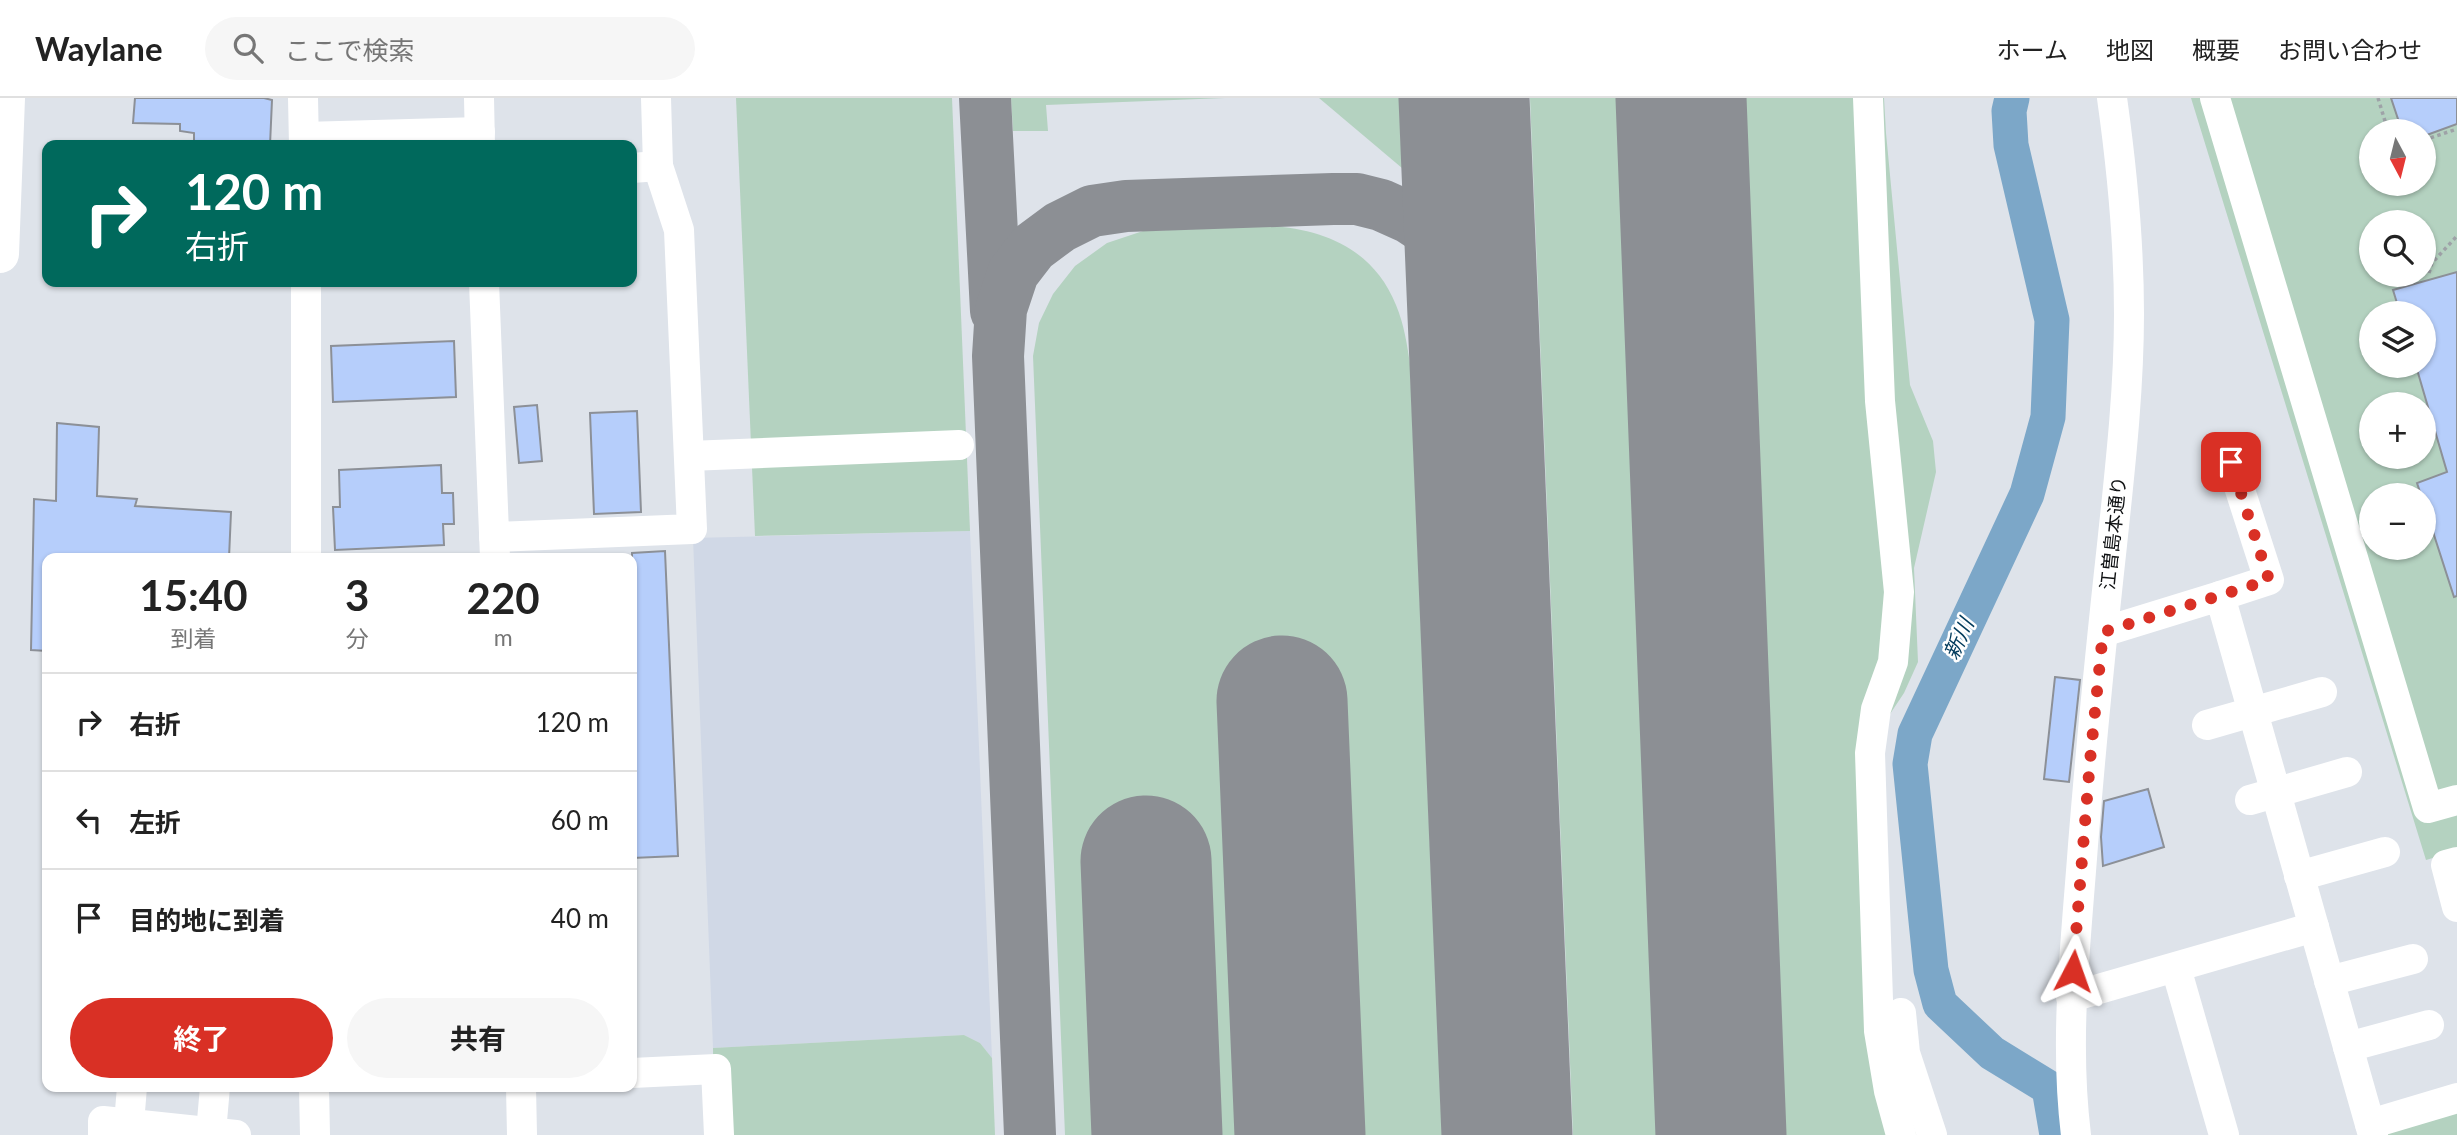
<!DOCTYPE html>
<html lang="ja">
<meta charset="utf-8">
<style>
:root{--surface:#fff;--page:#f6f6f6;--text:#222;--muted:#767676;--line:#e0e0e0;--accent:#d93025}
body{margin:0;font-family:Lato,"Noto Sans JP",sans-serif;background:var(--page);color:var(--text);height:100vh;display:flex;flex-direction:column;font-size:26px;white-space:nowrap}
*{box-sizing:border-box;margin:0}
p{font-size:23px;color:var(--muted)}
.icon{flex:none;width:38px;height:38px;fill:none;stroke:currentColor;stroke-width:2;stroke-linecap:round;stroke-linejoin:round}
.map{position:relative;flex:1;overflow:hidden}
.side{position:absolute;left:42px;top:455px;width:595px;height:539px;display:flex;flex-direction:column;background:var(--surface);border-radius:14px;box-shadow:0 2px 5px #0004}
.side>*{flex:none}
.banner{position:absolute;left:42px;top:42px;width:595px;height:147px;border-radius:14px;box-shadow:0 2px 5px #0004;background:#00695c;color:#fff;overflow:hidden}
.needle{width:46px;rotate:173deg}
.tools{position:absolute;left:2359px;top:21px;display:grid;gap:14px}
.tools a{display:grid;place-items:center;width:77px;height:77px;border-radius:50%;background:var(--surface);box-shadow:0 2px 5px #0004;font-size:35px}
.pin{position:absolute;display:grid;place-items:center;width:60px;height:60px;color:#fff;margin:-30px;border-radius:14px;box-shadow:0 4px 10px #0006}
.me{position:absolute;width:77px;margin:-38px;rotate:4deg;stroke-linejoin:round;filter:drop-shadow(0 0 5px #0008)}
.turn{display:flex;align-items:center;gap:24px;height:147px;padding:0 28px;font-size:32px}
.turn .icon{width:91px;height:91px;stroke-width:2.5}
.turn b{display:block;font-size:49px;line-height:60px}
.eta{display:flex;justify-content:space-evenly;align-items:center;height:119px;text-align:center}
.eta b{font-size:42px;font-weight:700;line-height:49px}
.button{display:flex;gap:14px;margin-top:auto;padding:14px 28px}
.button a{flex:1;height:80px;border-radius:42px;background:var(--accent);color:#fff;font-size:28px;font-weight:700;line-height:80px;text-align:center}
.button a+a{background:var(--page);color:var(--text)}
ul{padding:0;list-style:none}
li{display:flex;align-items:center;gap:21px;height:98px;padding:0 28px;border-top:2px solid var(--line)}
li div{flex:1}
li b{display:block;font-size:26px}
li em{font-style:normal}
header{display:flex;align-items:center;gap:42px;box-sizing:border-box;height:98px;padding:0 35px;background:var(--surface);border-bottom:2px solid var(--line)}
header strong{font-size:33px}
nav{display:flex;gap:38px;margin-inline-start:auto;font-size:24px}
.search{width:490px;height:63px;background:var(--page);display:flex;align-items:center;gap:18px;box-sizing:border-box;padding:0 24px;border-radius:38px;color:var(--muted);font-size:26px}
.map>svg:first-child{display:block}
</style>
<header>
<strong>Waylane</strong>
<div class="search"><svg class="icon" aria-label="search" viewBox="0 0 24 24"><circle cx="10" cy="10" r="6"/><path d="M15 15l6 6"/></svg>ここで検索</div>
<nav><a>ホーム</a><a>地図</a><a>概要</a><a>お問い合わせ</a></nav>
</header>
<div class="map">
<svg width="2457" height="1037" viewBox="0 0 2457 1037">
<rect width="100%" height="100%" fill="#dee3ea"/>
<polygon fill="#d0d8e6" points="970,433 992,960 980,945 964,937 713,950 693,440"/>
<g fill="#b4d2c0" fill-rule="evenodd">
<polygon points="736,0 952,0 970,433 755,438"/>
<polygon points="1011,0 1225,0 1046,7 1048,33 1013,33"/>
<polygon points="1319,0 1399,0 1402,70"/>
<polygon points="1530,0 1884,0 1886,35 1910,287 1933,343 1936,374 1914,470 1918,564 1904,595 1888,619 1881,648 1892,951 1917,1037 1573,1037"/>
<path d="M2191 0H2457V753L2426 762ZM2371 33H2424V86H2371ZM2371 124H2424V177H2371ZM2371 215H2424V268H2371ZM2371 306H2424V359H2371ZM2371 397H2424V450H2371Z"/>
<path d="M1269 128C1325 131 1374 152 1396 207 1404 226 1407 246 1410 266L1442 1037H1065L1033 258 1039 225 1053 196 1075 168 1107 145 1143 133Z"/>
<polygon points="964,937 980,945 992,960 995,1037 714,1037 713,950"/>
<polygon points="2457,1006 2457,1037 2385,1037"/>
</g>
<g fill="none" stroke-linecap="round" stroke-linejoin="round">
<polyline stroke="#7ca7c8" stroke-width="35" points="2012,0 2009,13 2011,47 2052,222 2048,319 2027,396 1915,636 1910,666 1931,872 1940,906 1992,955 2049,990 2057,1037"/>
<g stroke="#8c8f94" stroke-width="52">
<polyline points="985,0 996,213"/>
<polyline points="1030,1037 998,258 1001,211 1013,175 1033,149 1060,129 1092,113 1126,108 1333,101 1357,101 1381,107 1410,120 1446,144 1471,174"/>
</g>
<g stroke="#8c8f94" stroke-width="131">
<polyline points="1464,0 1507,1037"/>
<polyline points="1681,0 1721,1037"/>
<polyline points="1282,603 1300,1037"/>
<polyline points="1146,763 1157,1037"/>
</g>
</g>
<g fill="#b6cefb" stroke="#8c9097" stroke-width="2">
<polygon points="135,0 264,0 272,2 270,47 194,47 194,35 180,33 180,26 133,25"/>
<polygon points="2391,0 2457,0 2457,26 2424,38 2424,33 2402,33"/>
<polygon points="2457,174 2457,498 2454,499 2424,406 2424,397 2421,397 2417,385 2447,374 2416,268 2424,268 2424,215 2400,215 2393,192"/>
<polygon points="454,243 456,299 333,304 331,248"/>
<polygon points="537,307 542,363 519,365 514,309"/>
<polygon points="637,313 641,414 594,416 590,315"/>
<polygon points="57,325 99,329 97,398 137,401 135,408 231,414 229,460 47,460 47,553 31,552 34,401 56,403"/>
<polygon points="441,367 442,395 453,395 454,426 443,426 444,447 335,452 333,409 340,409 339,372"/>
<polygon points="665,453 678,758 632,760 632,455"/>
<polygon points="2055,579 2080,582 2069,684 2044,681"/>
<polygon points="2148,691 2164,749 2103,768 2101,739 2104,703"/>
</g>
<g fill="none" stroke-linecap="round" stroke-linejoin="round">
<g stroke="#9ea2a7" stroke-width="3.5" stroke-dasharray="3.5 3.5" stroke-linecap="butt">
<polyline points="2378,0 2388,33"/>
<polyline points="2424,42 2457,31"/>
<polyline points="2429,175 2432,165 2457,138"/>
</g>
<g stroke="#fff" stroke-width="30">
<polyline points="303,0 304,47"/>
<polyline points="479,0 480,47"/>
<polyline points="1868,0 1880,303 1899,494 1893,564 1876,611 1870,655 1879,933 1889,993 1901,1037"/>
<polyline points="2215,0 2428,710 2457,702"/>
<polyline points="304,39 480,34"/>
<polyline points="632,70 658,68"/>
<polyline points="306,184 306,460"/>
<polyline points="484,184 495,460"/>
<polyline points="689,358 959,347"/>
<polyline points="494,439 692,431 679,132 658,68 656,0"/>
<polyline points="2220,498 2269,482 2231,364"/>
<polyline points="2103,534 2220,498 2373,1037"/>
<polyline points="2207,627 2322,594"/>
<polyline points="2250,702 2347,674"/>
<polyline points="2457,764 2446,767 2457,809"/>
<polyline points="2299,778 2385,754"/>
<polyline points="2176,870 2224,1037"/>
<polyline points="2329,883 2413,861"/>
<polyline points="2071,899 2314,829"/>
<polyline points="1901,915 1905,955 1932,1037"/>
<polyline points="2348,949 2429,927"/>
<polyline points="632,975 716,971 719,1037"/>
<polyline points="314,989 315,1037"/>
<polyline points="521,989 522,1037"/>
<polyline points="129,1025 132,989"/>
<polyline points="2370,1026 2457,1000"/>
<polyline points="211,1034 215,989"/>
<polyline points="103,1037 103,1023 236,1037"/>
<path d="M2076 1037C2064 940 2076 844 2083 747 2091 647 2101 547 2112 447 2120 371 2129 293 2129 216 2129 143 2122 71 2112 0"/>
</g>
<polyline stroke="#fff" stroke-width="38" points="0,156 6,0"/>
</g>
<g fill="none" stroke-linecap="round" stroke-linejoin="round">
<polyline stroke="#d93025" stroke-width="12" stroke-dasharray="0 21.6" points="2073,873 2090,663 2103,534 2269,482 2231,364"/>
</g>
<g text-anchor="middle" stroke-width="5" stroke-linejoin="round" paint-order="stroke">
<g font-size="19" fill="#101214" stroke="#fff">
<text transform="translate(2113 435) rotate(-84)" y="7">江曽島本通り</text>
</g>
<g font-size="21" font-style="italic" fill="#013a5b" stroke="#fff">
<text transform="translate(1959 541) rotate(-65)" y="7">新川</text>
</g>
</g>
</svg>
<div class="tools">
<a><svg class="needle" viewBox="-14 -14 28 28"><path d="M0-13l5 13h-10z" fill="#e53935"/><path d="M0 13l5-13h-10z" fill="#767676"/></svg></a>
<a><svg class="icon" aria-label="search" viewBox="0 0 24 24"><circle cx="10" cy="10" r="6"/><path d="M15 15l6 6"/></svg></a>
<a><svg class="icon" aria-label="layers" viewBox="0 0 24 24"><path d="M12 4l9 5-9 5-9-5zM3 14l9 5 9-5"/></svg></a>
<a>+</a>
<a>−</a>
</div>
<div class="pin" style="left:2231px;top:364px;background:#d93025"><svg class="icon" aria-label="arrive" viewBox="0 0 24 24"><path d="M6 21V4h12l-3 4 3 4H6"/></svg></div>
<svg class="me" style="left:2073px;top:873px" viewBox="-20 -20 40 40"><path d="M0-17L14 15 0 8-14 15z" fill="#d93025" stroke="#fff" stroke-width="4"/></svg>
<div class="banner">
<div class="turn"><svg class="icon" aria-label="right" viewBox="0 0 24 24"><path d="M7 20v-9h11M14 6l5 5-5 5"/></svg><div><b>120 m</b>右折</div></div>
</div>
<section class="side">
<div class="eta">
<div><b>15:40</b><p>到着</p></div>
<div><b>3</b><p>分</p></div>
<div><b>220</b><p>m</p></div>
</div>
<ul>
<li><svg class="icon" aria-label="right" viewBox="0 0 24 24"><path d="M7 20v-9h11M14 6l5 5-5 5"/></svg><div><b>右折</b></div><em>120 m</em></li>
<li><svg class="icon" aria-label="left" viewBox="0 0 24 24"><path d="M17 20v-9H6M10 6l-5 5 5 5"/></svg><div><b>左折</b></div><em>60 m</em></li>
<li><svg class="icon" aria-label="arrive" viewBox="0 0 24 24"><path d="M6 21V4h12l-3 4 3 4H6"/></svg><div><b>目的地に到着</b></div><em>40 m</em></li>
</ul>
<div class="button"><a>終了</a><a>共有</a></div>
</section>
</div>
